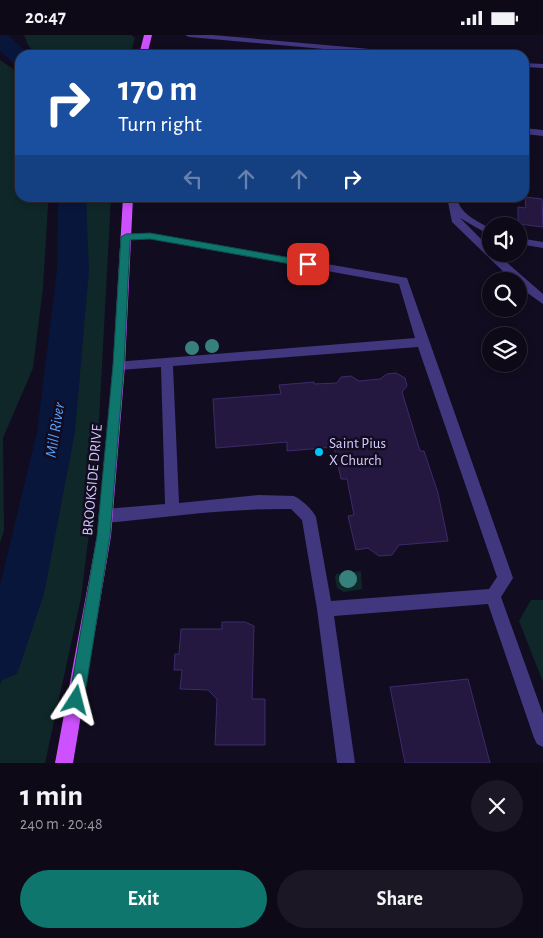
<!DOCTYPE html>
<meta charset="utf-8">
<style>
:root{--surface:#0d0917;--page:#1b1724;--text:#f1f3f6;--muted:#9a9aa1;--line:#2d2a36;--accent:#0f766e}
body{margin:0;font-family:"Alegreya Sans",sans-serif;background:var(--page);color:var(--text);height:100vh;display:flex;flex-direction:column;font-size:19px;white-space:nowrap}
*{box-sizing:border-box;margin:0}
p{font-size:16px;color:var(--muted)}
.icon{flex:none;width:28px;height:28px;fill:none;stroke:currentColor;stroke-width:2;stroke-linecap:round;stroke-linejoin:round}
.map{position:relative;height:728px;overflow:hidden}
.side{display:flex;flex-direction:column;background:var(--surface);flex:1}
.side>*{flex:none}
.guide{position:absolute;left:15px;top:15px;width:514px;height:152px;border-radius:15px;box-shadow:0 2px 8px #0003,0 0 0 1px var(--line);background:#1a4fa0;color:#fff;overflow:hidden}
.tools{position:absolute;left:482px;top:182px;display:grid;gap:10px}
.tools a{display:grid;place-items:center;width:45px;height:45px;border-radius:50%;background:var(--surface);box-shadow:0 2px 8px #0003,0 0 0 1px var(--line);font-size:25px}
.pin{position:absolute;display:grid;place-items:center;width:42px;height:42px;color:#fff;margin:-21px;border-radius:10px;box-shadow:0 2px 8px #0006}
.me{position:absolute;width:55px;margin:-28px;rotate:9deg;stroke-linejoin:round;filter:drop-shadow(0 0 4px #0008)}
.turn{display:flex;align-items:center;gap:18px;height:105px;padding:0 20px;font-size:22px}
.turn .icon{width:65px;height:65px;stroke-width:2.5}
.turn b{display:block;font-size:35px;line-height:42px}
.lanes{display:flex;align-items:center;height:48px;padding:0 20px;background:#0003;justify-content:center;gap:25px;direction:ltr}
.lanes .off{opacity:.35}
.round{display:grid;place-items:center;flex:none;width:52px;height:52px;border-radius:26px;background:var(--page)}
.overview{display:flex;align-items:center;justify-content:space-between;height:85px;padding:0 20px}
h1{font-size:30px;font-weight:600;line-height:38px}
.button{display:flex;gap:10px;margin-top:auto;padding:10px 20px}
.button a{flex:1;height:58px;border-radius:30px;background:var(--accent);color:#fff;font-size:20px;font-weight:600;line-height:58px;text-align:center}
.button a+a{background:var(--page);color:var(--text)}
.status{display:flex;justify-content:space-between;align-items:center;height:35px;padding:0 25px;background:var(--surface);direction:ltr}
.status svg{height:14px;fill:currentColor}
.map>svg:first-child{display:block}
</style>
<div class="status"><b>20:47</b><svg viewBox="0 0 49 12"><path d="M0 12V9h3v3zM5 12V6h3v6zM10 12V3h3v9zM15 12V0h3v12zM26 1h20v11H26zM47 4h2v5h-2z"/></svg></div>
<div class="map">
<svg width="543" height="728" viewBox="0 0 543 728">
<rect width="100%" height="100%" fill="#110c1f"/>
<g fill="#0f2729">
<polygon points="24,0 131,0 135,3 130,20 36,20 28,10"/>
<polygon points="0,25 13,34 20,45 20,162 48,163 48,170 43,253 33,333 3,403 4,496 0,508"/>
<polygon points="81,163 111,163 96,441 81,563 45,728 0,728 0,649 37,529 53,451 71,383 82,229 80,186"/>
<polygon points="361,536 362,554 344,557 337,553 335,542 336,539"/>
<polygon points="531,565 543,565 543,647 519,586"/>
</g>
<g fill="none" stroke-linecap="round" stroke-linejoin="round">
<g fill="#08163b" fill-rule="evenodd">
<polygon points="0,0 8,0 30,20 20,20 20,29 12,27 0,16"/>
<polygon points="58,162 86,162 89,235 75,397 44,559 17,639 0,646 0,550 37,397 57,235"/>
</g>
</g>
<g fill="#241840" stroke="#3d2a6c">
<polygon points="525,162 542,164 543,192 518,189 518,172 526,173"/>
<polygon points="396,338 405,343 407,351 402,357 420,416 424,416 438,458 448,506 399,510 392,520 379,521 368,513 356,515 348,481 354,480 347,444 341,444 334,412 287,416 287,407 216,413 213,364 281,359 279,350 314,347 314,349 337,348 341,342 351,341 359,346 380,344 387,339"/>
<polygon points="222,587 245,587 254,591 252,664 265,664 265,710 215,710 217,664 208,655 180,654 182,635 174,635 175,619 179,619 181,594 222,594"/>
<polygon points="468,644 490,728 405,728 390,652"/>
</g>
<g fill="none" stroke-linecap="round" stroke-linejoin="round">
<g fill="#40377e" fill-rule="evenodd">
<polygon points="185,0 213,0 416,18 420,20 391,20 189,2"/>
<polygon points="524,28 543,29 543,33 524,32"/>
<polygon points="524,93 543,95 543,101 524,99"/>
<path d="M447 162H457C459 179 478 186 491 194V201L460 183 491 214V219H497L543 259V269L519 252V246H513L452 187Z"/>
<path d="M150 198 407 243 513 543 501 562 543 679V712L537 709 534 703 488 569 334 581 355 728H337L317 574 302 485 291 474C229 473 167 482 105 488L100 486 98 481 100 476 105 474 165 469 161 332 119 335 115 333 113 330 115 327 415 303 399 249 150 204 126 205 121 202 126 199ZM418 312 497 542 489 554 331 566 316 482C312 474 302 465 294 461L259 460 179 468 173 331Z"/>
<polygon points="519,203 543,207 543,213 519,209"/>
</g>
<g fill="#ce51ff" fill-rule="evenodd">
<polygon points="144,0 152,0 147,20 139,20"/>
<polygon points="123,162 133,162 125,330 111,501 73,728 55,728 97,501 113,330"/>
</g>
</g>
<g fill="#37807c">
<circle cx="212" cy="311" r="7"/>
<circle cx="192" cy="313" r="7"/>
<circle cx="348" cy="544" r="9"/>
</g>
<polygon fill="#0f766e" stroke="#0a4d48" points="150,198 308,226 313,229 308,232 150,204 130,205 124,330 110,501 84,665 82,670 76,673 71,670 69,665 97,501 113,330 121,202 126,199"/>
<circle fill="#00c6f5" stroke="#110c1f" stroke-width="2" cx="319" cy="417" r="5"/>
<g text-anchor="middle" stroke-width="5" stroke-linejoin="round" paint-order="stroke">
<g font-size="15" fill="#d5caff" stroke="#110c1f" text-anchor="start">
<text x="329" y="413">Saint Pius<tspan x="329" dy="17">X Church</tspan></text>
</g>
<g font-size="15" fill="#d5caff" stroke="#110c1f">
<text transform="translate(92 445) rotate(-85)" y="5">BROOKSIDE DRIVE</text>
</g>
<g font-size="16" font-style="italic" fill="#58a2ff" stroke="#110c1f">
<text transform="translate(54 395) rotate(-81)" y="6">Mill River</text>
</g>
</g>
</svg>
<div class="tools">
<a><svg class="icon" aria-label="sound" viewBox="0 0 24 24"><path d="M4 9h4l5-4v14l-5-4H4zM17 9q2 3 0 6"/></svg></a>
<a><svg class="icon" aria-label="search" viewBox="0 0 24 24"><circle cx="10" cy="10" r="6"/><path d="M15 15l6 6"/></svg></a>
<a><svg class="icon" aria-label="layers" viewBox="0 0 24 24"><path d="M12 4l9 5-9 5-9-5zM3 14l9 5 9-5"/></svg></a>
</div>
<div class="pin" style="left:308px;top:229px;background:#d93025"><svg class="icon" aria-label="arrive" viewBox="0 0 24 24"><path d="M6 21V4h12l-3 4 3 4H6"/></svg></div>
<svg class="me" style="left:76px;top:665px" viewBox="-20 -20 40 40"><path d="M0-17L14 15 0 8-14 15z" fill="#0f766e" stroke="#fff" stroke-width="4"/></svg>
<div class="guide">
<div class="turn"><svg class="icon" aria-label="right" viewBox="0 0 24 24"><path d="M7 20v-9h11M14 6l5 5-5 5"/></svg><div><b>170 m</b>Turn right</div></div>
<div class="lanes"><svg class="icon off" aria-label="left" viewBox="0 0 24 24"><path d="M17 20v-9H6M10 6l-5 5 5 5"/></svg><svg class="icon off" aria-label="ahead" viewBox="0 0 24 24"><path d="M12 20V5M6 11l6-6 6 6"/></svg><svg class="icon off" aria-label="ahead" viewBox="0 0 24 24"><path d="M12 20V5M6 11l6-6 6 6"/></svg><svg class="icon" aria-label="right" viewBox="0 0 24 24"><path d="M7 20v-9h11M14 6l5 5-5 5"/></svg></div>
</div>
</div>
<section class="side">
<div class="overview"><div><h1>1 min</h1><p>240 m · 20:48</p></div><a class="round"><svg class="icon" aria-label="close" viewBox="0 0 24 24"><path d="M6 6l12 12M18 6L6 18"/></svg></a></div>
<div class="button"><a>Exit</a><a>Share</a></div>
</section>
